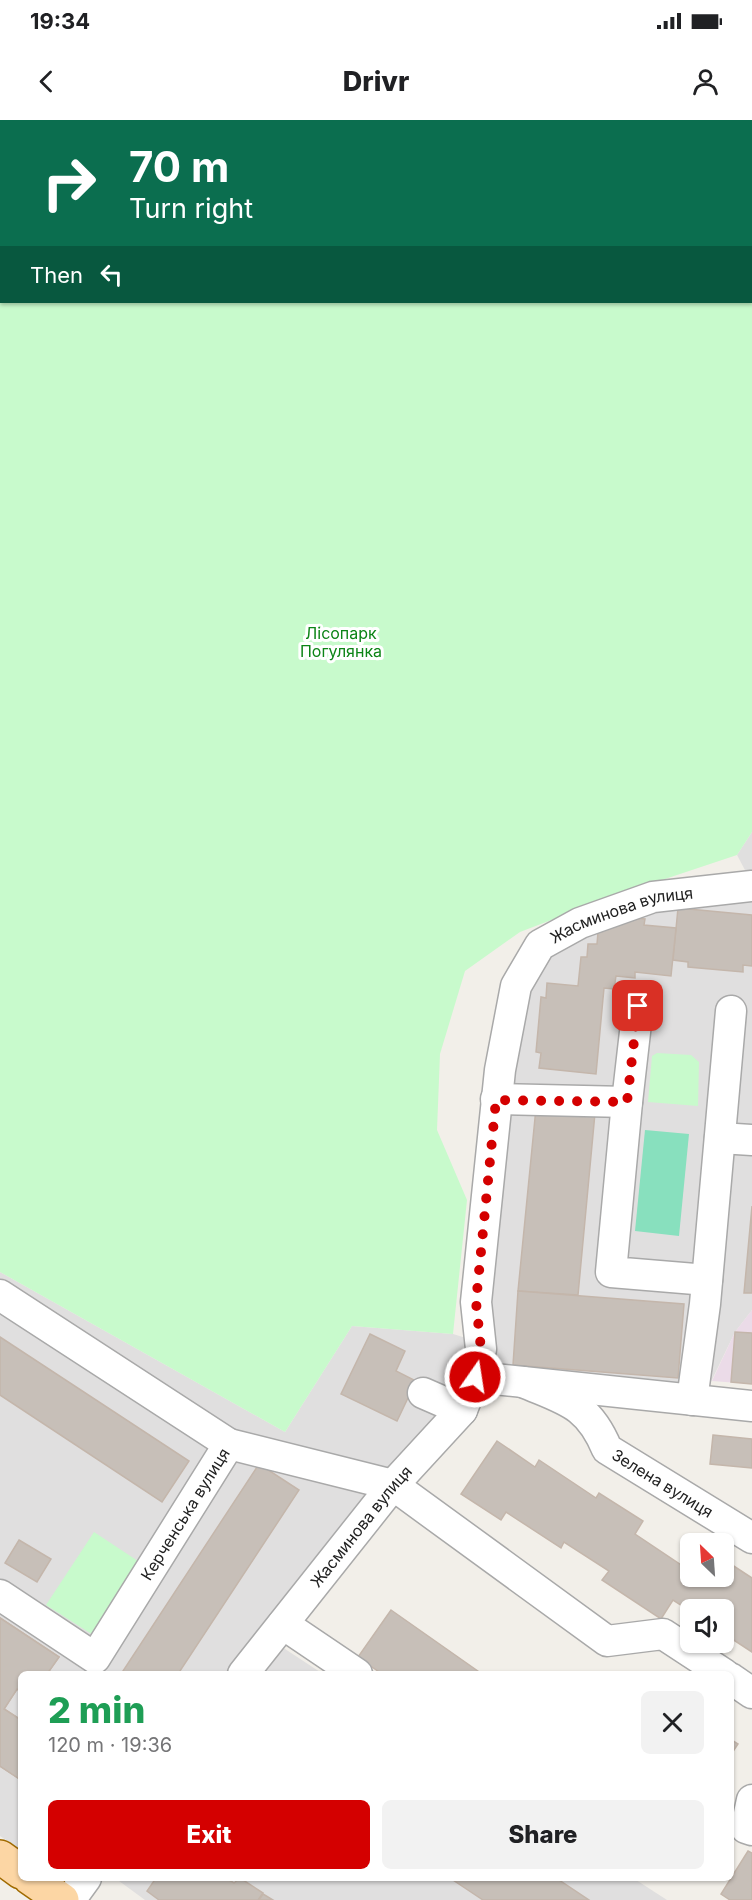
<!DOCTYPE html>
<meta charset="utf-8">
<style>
:root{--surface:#fff;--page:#f2f2f2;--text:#202124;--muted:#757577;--accent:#d40000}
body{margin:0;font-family:Inter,sans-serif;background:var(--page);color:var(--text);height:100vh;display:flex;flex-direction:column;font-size:22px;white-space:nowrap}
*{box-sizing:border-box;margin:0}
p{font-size:20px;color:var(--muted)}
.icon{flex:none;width:33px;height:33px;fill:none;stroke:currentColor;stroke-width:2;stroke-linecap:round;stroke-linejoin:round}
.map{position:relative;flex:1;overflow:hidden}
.drawer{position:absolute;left:18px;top:1551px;width:716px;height:210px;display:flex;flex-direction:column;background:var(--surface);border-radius:9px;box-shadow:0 2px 4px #0004}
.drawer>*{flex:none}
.banner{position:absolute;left:0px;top:0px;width:753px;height:183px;box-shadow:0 2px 4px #0004;background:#0b6e4f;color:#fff;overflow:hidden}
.needle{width:39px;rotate:335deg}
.controls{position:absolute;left:680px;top:1413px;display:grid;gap:12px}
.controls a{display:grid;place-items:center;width:54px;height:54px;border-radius:9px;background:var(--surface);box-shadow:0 2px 4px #0004;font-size:30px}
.pin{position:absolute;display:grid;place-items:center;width:51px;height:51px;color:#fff;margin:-26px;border-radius:12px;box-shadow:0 3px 9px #0006}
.me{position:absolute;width:66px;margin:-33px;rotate:13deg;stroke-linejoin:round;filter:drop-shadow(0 0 4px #0008)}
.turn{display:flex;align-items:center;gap:21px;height:126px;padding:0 30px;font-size:27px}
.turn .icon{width:78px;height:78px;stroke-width:2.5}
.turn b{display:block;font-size:42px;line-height:51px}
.then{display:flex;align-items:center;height:57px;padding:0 30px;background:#0003;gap:12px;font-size:22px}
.round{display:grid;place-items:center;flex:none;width:63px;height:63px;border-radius:9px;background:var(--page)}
.headline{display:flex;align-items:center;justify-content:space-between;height:102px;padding:0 30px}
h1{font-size:36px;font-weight:800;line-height:45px;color:#1e9e55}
.button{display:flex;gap:12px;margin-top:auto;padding:12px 30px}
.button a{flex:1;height:69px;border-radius:9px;background:var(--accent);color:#fff;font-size:24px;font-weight:800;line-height:69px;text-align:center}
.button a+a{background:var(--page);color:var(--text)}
.status{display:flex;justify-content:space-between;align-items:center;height:42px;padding:0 30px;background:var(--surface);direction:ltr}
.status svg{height:16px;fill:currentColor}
header{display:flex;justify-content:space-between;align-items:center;height:78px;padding:0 30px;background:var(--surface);font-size:27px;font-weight:800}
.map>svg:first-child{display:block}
</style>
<div class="status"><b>19:34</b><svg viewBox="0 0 49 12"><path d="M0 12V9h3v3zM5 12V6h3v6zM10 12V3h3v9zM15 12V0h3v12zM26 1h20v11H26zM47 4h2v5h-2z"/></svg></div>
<header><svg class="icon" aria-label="back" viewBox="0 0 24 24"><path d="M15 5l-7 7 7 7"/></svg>Drivr<svg class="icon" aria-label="person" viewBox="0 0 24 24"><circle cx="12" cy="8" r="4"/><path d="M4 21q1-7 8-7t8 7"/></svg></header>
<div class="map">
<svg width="752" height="1780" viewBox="0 0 752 1780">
<rect width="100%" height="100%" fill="#f2efe9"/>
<g fill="#e0dfdf">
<polygon points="752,712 752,750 745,750 737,735"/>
<polygon points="752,771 752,1190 735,1212 708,1268 493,1252 487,1219 492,1125 524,876 537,849 582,805"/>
<polygon points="0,1152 285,1312 352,1206 453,1214 466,1218 455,1282 234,1554 21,1554 21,1730 0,1716"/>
<polygon points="282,1527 323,1554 263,1554"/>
<polygon points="115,1758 633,1758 667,1780 145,1780"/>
</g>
<g fill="#ebdbe8">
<polygon points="0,0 166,0 166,1 2,2 0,108"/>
<polygon points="752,1190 752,1264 712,1261 735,1212"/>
</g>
<polygon fill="#cdebb0" points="461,1236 470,1240 457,1275 447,1272"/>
<g fill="#c8facc">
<polygon points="166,0 752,0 752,712 737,735 614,776 520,812 465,851 440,934 437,1010 467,1080 453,1214 352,1206 285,1312 0,1152 0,108 2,182 752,182 752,2"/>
<polygon points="657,933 691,935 699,942 698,986 648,982 652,936"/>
<polygon points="94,1412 141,1443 93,1515 46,1485"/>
</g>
<polygon fill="#88e0be" points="645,1010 689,1014 679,1116 635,1111"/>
<g fill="#c7bfb8" stroke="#c4b6ab" stroke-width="1.5">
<polygon points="678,788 752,795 752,846 743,845 743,852 688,847 688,842 673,840"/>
<polygon points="615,796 645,799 644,805 676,808 671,856 635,852 635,858 616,856 614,869 604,868 596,954 539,948 541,933 536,932 541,877 546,878 547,863 578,866 581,837 587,837 588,824 597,824 599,801"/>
<polygon points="536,988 595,993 578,1175 518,1171"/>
<polygon points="752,1086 752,1173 744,1173"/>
<polygon points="518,1171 684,1184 678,1258 513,1245"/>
<polygon points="735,1212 752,1213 752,1264 731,1262"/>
<polygon points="370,1214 405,1231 396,1251 416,1261 397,1301 341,1274"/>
<polygon points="0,1217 189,1341 162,1382 0,1275"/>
<polygon points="713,1315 752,1319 752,1348 710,1344"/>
<polygon points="497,1321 535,1347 539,1340 596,1378 599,1373 643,1401 635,1414 690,1451 690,1456 699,1456 706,1461 708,1456 723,1456 723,1439 752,1458 752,1532 723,1513 723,1490 690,1491 673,1480 661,1499 602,1460 609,1451 564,1422 561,1428 506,1392 501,1400 461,1374"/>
<polygon points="259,1344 299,1370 178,1554 121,1554"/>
<polygon points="19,1420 51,1439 37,1462 5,1443"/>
<polygon points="391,1490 482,1554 382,1554 358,1537"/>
<polygon points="0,1498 59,1537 47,1554 21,1554 21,1572 17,1569 4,1589 21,1600 21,1660 0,1646"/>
<polygon points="0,1498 59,1537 47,1554 21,1554 21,1572 17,1569 4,1589 21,1600 21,1660 0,1646"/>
<polygon points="730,1619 738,1624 730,1636"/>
<polygon points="748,1731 752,1733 752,1780 730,1780 721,1774"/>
<polygon points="156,1758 226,1758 234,1763 240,1758 263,1773 258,1780 159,1780 147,1771"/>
<polygon points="450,1758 556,1758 589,1780 483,1780"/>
<polygon points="263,1774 273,1780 259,1780"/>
</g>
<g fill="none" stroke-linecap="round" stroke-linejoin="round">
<defs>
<g id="minor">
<polyline points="496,979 627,982 638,886"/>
<polyline points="627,982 611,1152 707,1160"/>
<polyline points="720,1018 752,1020"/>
<polyline points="0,1175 229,1324 95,1538 0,1475"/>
<polyline points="475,1257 752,1286"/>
<path id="s1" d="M523 1262C565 1280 588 1283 607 1329L752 1418"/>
<polyline points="423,1273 462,1290"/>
<polyline points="692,1280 705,1184 731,891"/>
<polyline points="229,1324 393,1365 607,1521 663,1514 724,1554"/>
<polyline points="283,1504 357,1554"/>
<path id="s2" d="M243 1554 393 1365 462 1290 475 1257 481 1229 476 1182 500 950 516 866 540 825 580 803 653 777 752 766"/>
<polyline points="730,1558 752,1573"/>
<polyline points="752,1680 746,1708 752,1710"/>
<polyline points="70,1780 86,1758"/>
</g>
<g id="major">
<polyline points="0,1737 21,1752"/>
<polyline points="30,1758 62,1780"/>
</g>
</defs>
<use href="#minor" stroke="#a9a9a9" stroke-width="33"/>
<use href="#major" stroke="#a06b00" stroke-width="36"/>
<use href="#minor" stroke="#fff" stroke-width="30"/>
<use href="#major" stroke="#fcd6a4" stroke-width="33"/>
</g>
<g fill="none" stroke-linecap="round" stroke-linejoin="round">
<polyline stroke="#d40000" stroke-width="10" stroke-dasharray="0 18" points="475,1257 481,1229 476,1182 496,980 627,982 638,886"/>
</g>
<g text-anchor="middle" stroke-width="6" stroke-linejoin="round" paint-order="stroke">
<g font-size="16" fill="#0c8416" stroke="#fff">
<text x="341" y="519">Лісопарк<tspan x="341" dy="18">Погулянка</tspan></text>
</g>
<g font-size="16" fill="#222" stroke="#fff">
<text dy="6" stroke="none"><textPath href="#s2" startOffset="909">Жасминова вулиця</textPath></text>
<text dy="6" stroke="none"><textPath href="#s1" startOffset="177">Зелена вулиця</textPath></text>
<text transform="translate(185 1394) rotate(-58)" y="6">Керченська вулиця</text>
<text dy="6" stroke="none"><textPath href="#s2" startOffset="189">Жасминова вулиця</textPath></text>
</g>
</g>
</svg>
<div class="controls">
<a><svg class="needle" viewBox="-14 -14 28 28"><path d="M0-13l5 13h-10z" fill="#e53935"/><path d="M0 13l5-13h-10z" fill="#757577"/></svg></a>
<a><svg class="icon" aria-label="sound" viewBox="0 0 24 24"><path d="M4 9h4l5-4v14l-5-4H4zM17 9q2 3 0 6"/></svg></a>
</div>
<div class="pin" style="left:638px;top:886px;background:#d93025"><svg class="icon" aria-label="arrive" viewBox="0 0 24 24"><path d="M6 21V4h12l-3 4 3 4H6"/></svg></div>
<svg class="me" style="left:475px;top:1257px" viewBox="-20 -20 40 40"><circle r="17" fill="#d40000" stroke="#fff" stroke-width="3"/><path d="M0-11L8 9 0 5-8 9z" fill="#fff"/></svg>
<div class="banner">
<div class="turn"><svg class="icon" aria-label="right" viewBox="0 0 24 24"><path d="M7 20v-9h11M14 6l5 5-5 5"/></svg><div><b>70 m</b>Turn right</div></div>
<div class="then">Then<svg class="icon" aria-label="left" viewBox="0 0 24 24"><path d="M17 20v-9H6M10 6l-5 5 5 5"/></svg></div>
</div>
<section class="drawer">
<div class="headline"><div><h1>2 min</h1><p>120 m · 19:36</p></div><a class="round"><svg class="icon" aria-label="close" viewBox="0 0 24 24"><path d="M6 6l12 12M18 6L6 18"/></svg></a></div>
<div class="button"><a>Exit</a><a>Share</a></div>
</section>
</div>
